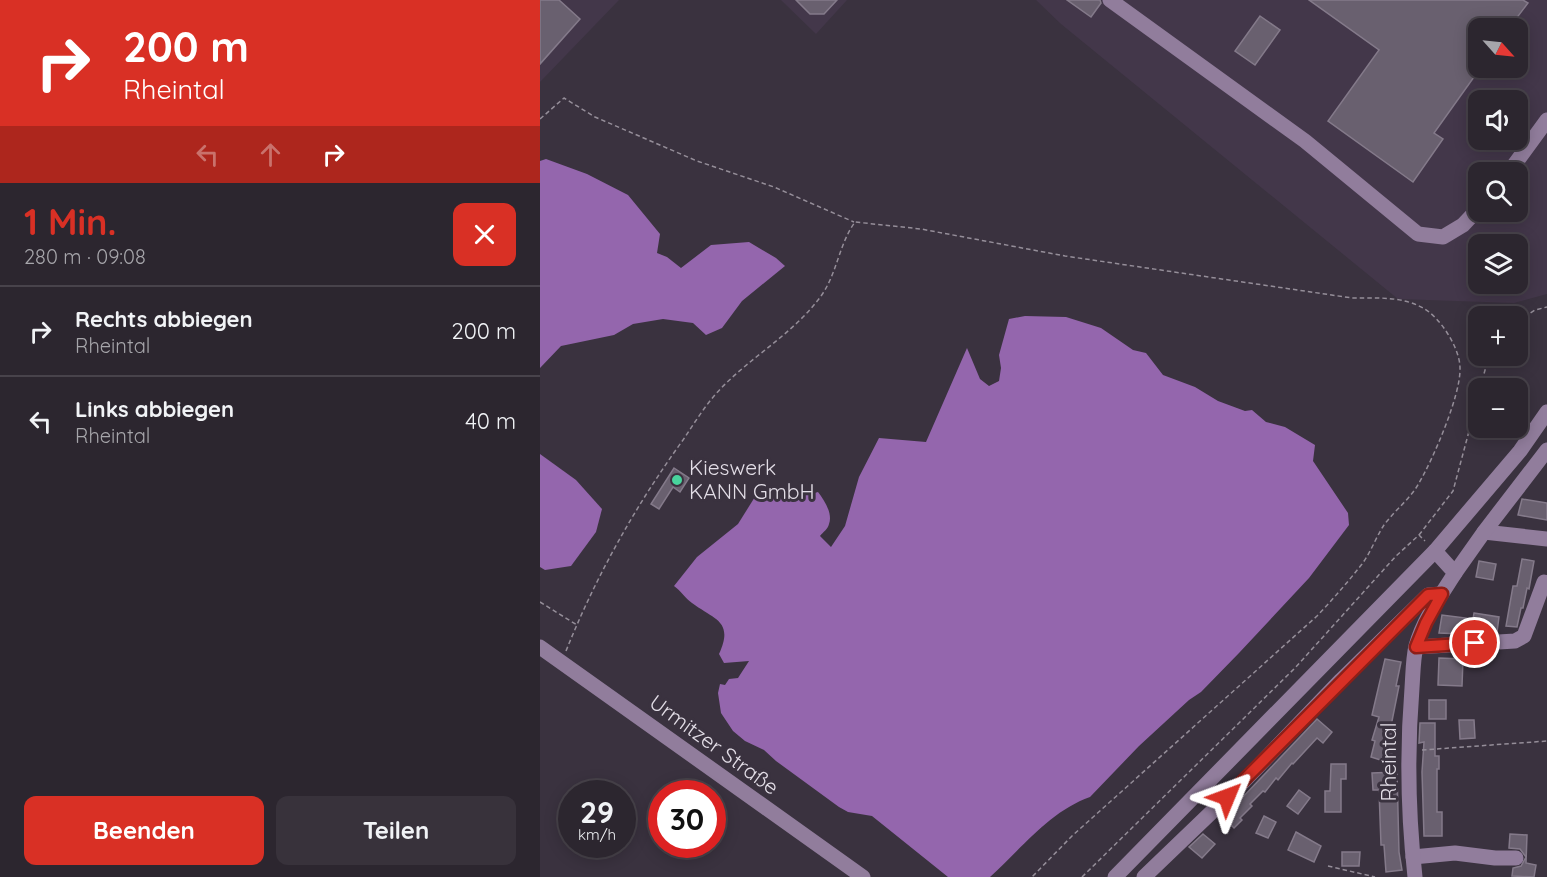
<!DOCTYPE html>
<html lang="de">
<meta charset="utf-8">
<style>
:root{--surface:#2c262f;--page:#38323b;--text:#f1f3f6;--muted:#a6a5aa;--line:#48434b;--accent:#d93025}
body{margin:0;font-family:Quicksand,sans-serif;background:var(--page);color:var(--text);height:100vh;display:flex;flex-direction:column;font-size:22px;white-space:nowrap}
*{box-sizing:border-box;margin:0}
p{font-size:20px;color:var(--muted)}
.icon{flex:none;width:33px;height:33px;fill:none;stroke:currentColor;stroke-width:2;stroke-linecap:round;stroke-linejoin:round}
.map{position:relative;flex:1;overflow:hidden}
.drawer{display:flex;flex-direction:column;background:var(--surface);width:540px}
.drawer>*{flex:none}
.banner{background:#d93025;color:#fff;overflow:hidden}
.needle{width:39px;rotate:117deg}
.buttons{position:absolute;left:928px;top:18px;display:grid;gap:12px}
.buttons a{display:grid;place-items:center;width:60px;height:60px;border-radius:12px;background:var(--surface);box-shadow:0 3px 15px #0003,0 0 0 2px var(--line);font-size:30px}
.speed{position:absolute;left:18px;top:780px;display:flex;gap:12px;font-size:30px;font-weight:700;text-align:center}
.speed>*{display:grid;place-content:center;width:78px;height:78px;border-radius:50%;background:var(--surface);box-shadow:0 3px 15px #0003,0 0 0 2px var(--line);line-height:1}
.speed small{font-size:15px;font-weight:400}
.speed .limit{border:9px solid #d22;background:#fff;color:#111}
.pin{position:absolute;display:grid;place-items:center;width:51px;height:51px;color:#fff;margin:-26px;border:3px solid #fff;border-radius:50%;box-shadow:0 2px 6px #0007}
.me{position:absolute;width:66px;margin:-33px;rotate:46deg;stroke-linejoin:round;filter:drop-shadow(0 0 4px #0008)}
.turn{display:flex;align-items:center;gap:21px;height:126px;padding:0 24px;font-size:27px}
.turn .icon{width:78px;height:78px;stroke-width:2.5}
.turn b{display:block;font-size:42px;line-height:51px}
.lanes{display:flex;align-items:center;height:57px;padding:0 24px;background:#0003;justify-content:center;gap:30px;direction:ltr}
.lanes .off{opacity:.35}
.round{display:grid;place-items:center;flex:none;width:63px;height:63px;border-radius:12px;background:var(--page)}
.headline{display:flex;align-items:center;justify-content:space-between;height:102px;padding:0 24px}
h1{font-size:36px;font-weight:700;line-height:45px;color:var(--accent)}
.cta{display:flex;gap:12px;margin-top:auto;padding:12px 24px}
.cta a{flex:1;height:69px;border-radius:12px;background:var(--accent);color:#fff;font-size:24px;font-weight:700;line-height:69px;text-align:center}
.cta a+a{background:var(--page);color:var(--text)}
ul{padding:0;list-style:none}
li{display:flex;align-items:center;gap:18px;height:90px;padding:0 24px;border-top:2px solid var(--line)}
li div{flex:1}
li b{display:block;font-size:22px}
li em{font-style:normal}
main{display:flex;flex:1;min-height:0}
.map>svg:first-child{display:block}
</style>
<main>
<section class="drawer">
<div class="banner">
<div class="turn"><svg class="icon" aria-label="right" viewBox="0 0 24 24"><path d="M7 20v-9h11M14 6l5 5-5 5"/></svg><div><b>200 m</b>Rheintal</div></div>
<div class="lanes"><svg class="icon off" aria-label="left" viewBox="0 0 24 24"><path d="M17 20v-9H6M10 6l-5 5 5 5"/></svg><svg class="icon off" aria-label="ahead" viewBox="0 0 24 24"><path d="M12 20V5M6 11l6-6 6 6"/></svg><svg class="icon" aria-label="right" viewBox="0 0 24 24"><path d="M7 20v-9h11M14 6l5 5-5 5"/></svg></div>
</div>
<div class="headline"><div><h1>1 Min.</h1><p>280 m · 09:08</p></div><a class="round" style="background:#d93025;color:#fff"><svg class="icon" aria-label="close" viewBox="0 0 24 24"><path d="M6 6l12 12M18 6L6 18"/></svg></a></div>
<ul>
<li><svg class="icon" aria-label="right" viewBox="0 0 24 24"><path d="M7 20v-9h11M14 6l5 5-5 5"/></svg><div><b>Rechts abbiegen</b><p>Rheintal</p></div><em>200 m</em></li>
<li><svg class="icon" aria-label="left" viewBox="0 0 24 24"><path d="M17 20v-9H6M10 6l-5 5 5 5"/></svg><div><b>Links abbiegen</b><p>Rheintal</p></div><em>40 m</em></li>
</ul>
<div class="cta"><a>Beenden</a><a>Teilen</a></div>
</section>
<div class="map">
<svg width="1007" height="877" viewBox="0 0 1007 877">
<rect width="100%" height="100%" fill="#3a323f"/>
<g fill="#43374a" fill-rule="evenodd">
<polygon points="0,0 79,0 0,82"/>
<polygon points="241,0 307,0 276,34"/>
<path d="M496 0H1007V294L974 303 858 299 521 24ZM939 28H978V68H939ZM939 100H978V140H939ZM939 172H978V212H939ZM939 244H978V284H939Z"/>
</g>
<g fill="#9466ad">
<polygon points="6,159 47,174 88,195 120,234 117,253 127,257 141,268 171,245 209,242 236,258 245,266 202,301 182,328 166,335 153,323 123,319 93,324 74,335 21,346 0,368 0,161"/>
<path d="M485 316 526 317 561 328 593 350 606 353 623 375 655 387 678 401 705 411 712 410 726 422 745 427 775 445 773 461 808 513 809 525 769 578 699 653 661 692 649 700 599 746 550 797C510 811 481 849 450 877H408L332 816 308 812 299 807 236 761 224 750 205 741 193 731 181 713 178 693 180 684 185 685 189 679 198 678 209 661 184 663 179 654C194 621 175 620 152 603 145 598 141 591 134 586L157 557 198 524 218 492 230 493 242 499C256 492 264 497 278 492 284 500 293 513 289 524 288 529 283 532 280 536L291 547 305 526 319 477 339 438 386 442 427 348 440 379 449 386 459 381 461 368 459 355 469 319Z"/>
<polygon points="0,454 36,480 62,509 56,532 31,566 5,570 0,567"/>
</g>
<g fill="#69606f" stroke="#847a8a" stroke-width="1.5">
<polygon points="0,0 19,0 40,19 0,64"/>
<polygon points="256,0 297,0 284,14 270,14"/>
<polygon points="527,0 560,0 561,3 551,17"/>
<polygon points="769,0 983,0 988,3 969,28 939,28 939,70 894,133 903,139 873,182 788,121 839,50"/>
<polygon points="720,16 740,30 715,65 695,51"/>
<polygon points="134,468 149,478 140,492 133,487 119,509 111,504"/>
<polygon points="982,499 1007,503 1007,520 978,515"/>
<polygon points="982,559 994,561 989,589 987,588 983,608 981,608 977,627 966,626 973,586 977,586"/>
<polygon points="939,561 956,564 953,580 936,577"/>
<polygon points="934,613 959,617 957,632 943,633 924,630 923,634 899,633 902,615 933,619"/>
<polygon points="899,658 923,659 922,686 898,685"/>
<polygon points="845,659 861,662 856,686 859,686 851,726 857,727 850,763 831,757 835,741 832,740 839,717 832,715"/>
<rect x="889" y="700" width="17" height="19"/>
<polygon points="777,719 792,732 783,743 777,738 753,764 752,763 738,780 736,778 725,792 723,791 710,804 712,806 700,818 702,820 694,828 682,816 701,799"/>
<polygon points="919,720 934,720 935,738 920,739"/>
<polygon points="880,723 895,723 895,756 899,756 899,769 897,769 897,812 902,812 902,836 884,836 882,772 884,742 879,743"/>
<polygon points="791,764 806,764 806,779 801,779 801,812 785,812 785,791 790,791"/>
<polygon points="857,772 859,852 862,870 846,872 844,845 841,845 839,790 833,790 832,773"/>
<polygon points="759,790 770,798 758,814 747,806"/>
<polygon points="724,816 736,822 728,838 716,833"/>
<polygon points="756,832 781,846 774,862 748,850"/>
<polygon points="663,834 675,844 662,858 649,847"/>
<polygon points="970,834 987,835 986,863 996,865 994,877 972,876 973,868 981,866 986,857 980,849 969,848"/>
<polygon points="802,852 820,852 819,866 802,866"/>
</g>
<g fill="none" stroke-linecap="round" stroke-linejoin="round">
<g stroke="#958e99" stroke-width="1.5" stroke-dasharray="4.5 3" stroke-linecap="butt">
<polyline points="0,119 24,98 55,117 157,161 234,187 314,222"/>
<polyline points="978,321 995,310 1007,307"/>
<polyline points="940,388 949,356"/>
<polyline points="879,535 913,491 939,394"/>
<polyline points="0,602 37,625"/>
<path d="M26 651C56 576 96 505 143 440 153 425 163 409 174 396 206 359 252 336 281 296 297 274 299 244 315 222L381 229 525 256 812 298C835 298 862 296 883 308 900 317 920 348 920 368 921 395 893 459 879 483 871 498 855 510 844 525 836 537 831 552 822 564 808 582 793 599 777 616L532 836 492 877"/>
<polyline points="882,750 1007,741"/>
<polyline points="788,866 835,877"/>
<polyline points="542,877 755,668 856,556 879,535 885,541"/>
</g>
<g stroke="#917d9c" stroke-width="15">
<polyline points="570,0 765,141 878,234 903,237 923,225 939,208"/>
<polyline points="969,172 1007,120"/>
<polyline points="944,532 1007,539"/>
<polyline points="915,573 944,532 1007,450"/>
<polyline points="0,647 323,877"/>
<polyline points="876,647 975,641 984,636 1004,582"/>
<polyline points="873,857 915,853 955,858 976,858"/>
<polyline points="575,877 895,551 980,451 1007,412"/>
<polyline points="604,877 704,781 801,680 888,595 901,594"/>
<path d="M875 877C868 814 867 750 872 688 873 674 873 659 876 646 883 620 901 595 915 573L895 551"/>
</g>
</g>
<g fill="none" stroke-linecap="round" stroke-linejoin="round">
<defs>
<polyline id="route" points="687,797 888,595 902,594 886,623 876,647 935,643"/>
</defs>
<use href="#route" stroke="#8d1f18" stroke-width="15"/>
<use href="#route" stroke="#d93025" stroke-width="10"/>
</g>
<circle fill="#48d49d" stroke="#3a323f" stroke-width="2" cx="137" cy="480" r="6"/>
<g text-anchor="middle" stroke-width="6" stroke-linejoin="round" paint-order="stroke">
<g font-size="21" fill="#e3dee7" stroke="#3a323f" text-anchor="start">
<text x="149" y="475">Kieswerk<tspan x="149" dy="24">KANN GmbH</tspan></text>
</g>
<g font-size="21" fill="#e3dee7" stroke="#3a323f">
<text transform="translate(174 745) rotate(36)" y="7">Urmitzer Straße</text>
<text transform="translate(849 762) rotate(-90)" y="7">Rheintal</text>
</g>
</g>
</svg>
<div class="buttons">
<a><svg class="needle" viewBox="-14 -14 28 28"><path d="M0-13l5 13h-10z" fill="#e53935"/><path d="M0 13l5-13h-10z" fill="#a6a5aa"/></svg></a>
<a><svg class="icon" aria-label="sound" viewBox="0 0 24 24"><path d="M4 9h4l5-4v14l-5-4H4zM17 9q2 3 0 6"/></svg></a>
<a><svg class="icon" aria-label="search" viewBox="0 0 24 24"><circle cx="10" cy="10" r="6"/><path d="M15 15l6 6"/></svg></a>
<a><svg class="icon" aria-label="layers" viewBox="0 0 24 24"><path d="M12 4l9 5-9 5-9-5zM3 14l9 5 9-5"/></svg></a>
<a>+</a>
<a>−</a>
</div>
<div class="speed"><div>29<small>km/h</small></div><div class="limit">30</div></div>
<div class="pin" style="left:935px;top:643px;background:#d93025"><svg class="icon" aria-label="arrive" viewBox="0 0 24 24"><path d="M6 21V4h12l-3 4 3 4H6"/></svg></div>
<svg class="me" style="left:687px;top:797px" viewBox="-20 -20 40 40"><path d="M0-17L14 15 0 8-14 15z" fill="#d93025" stroke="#fff" stroke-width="4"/></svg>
</div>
</main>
